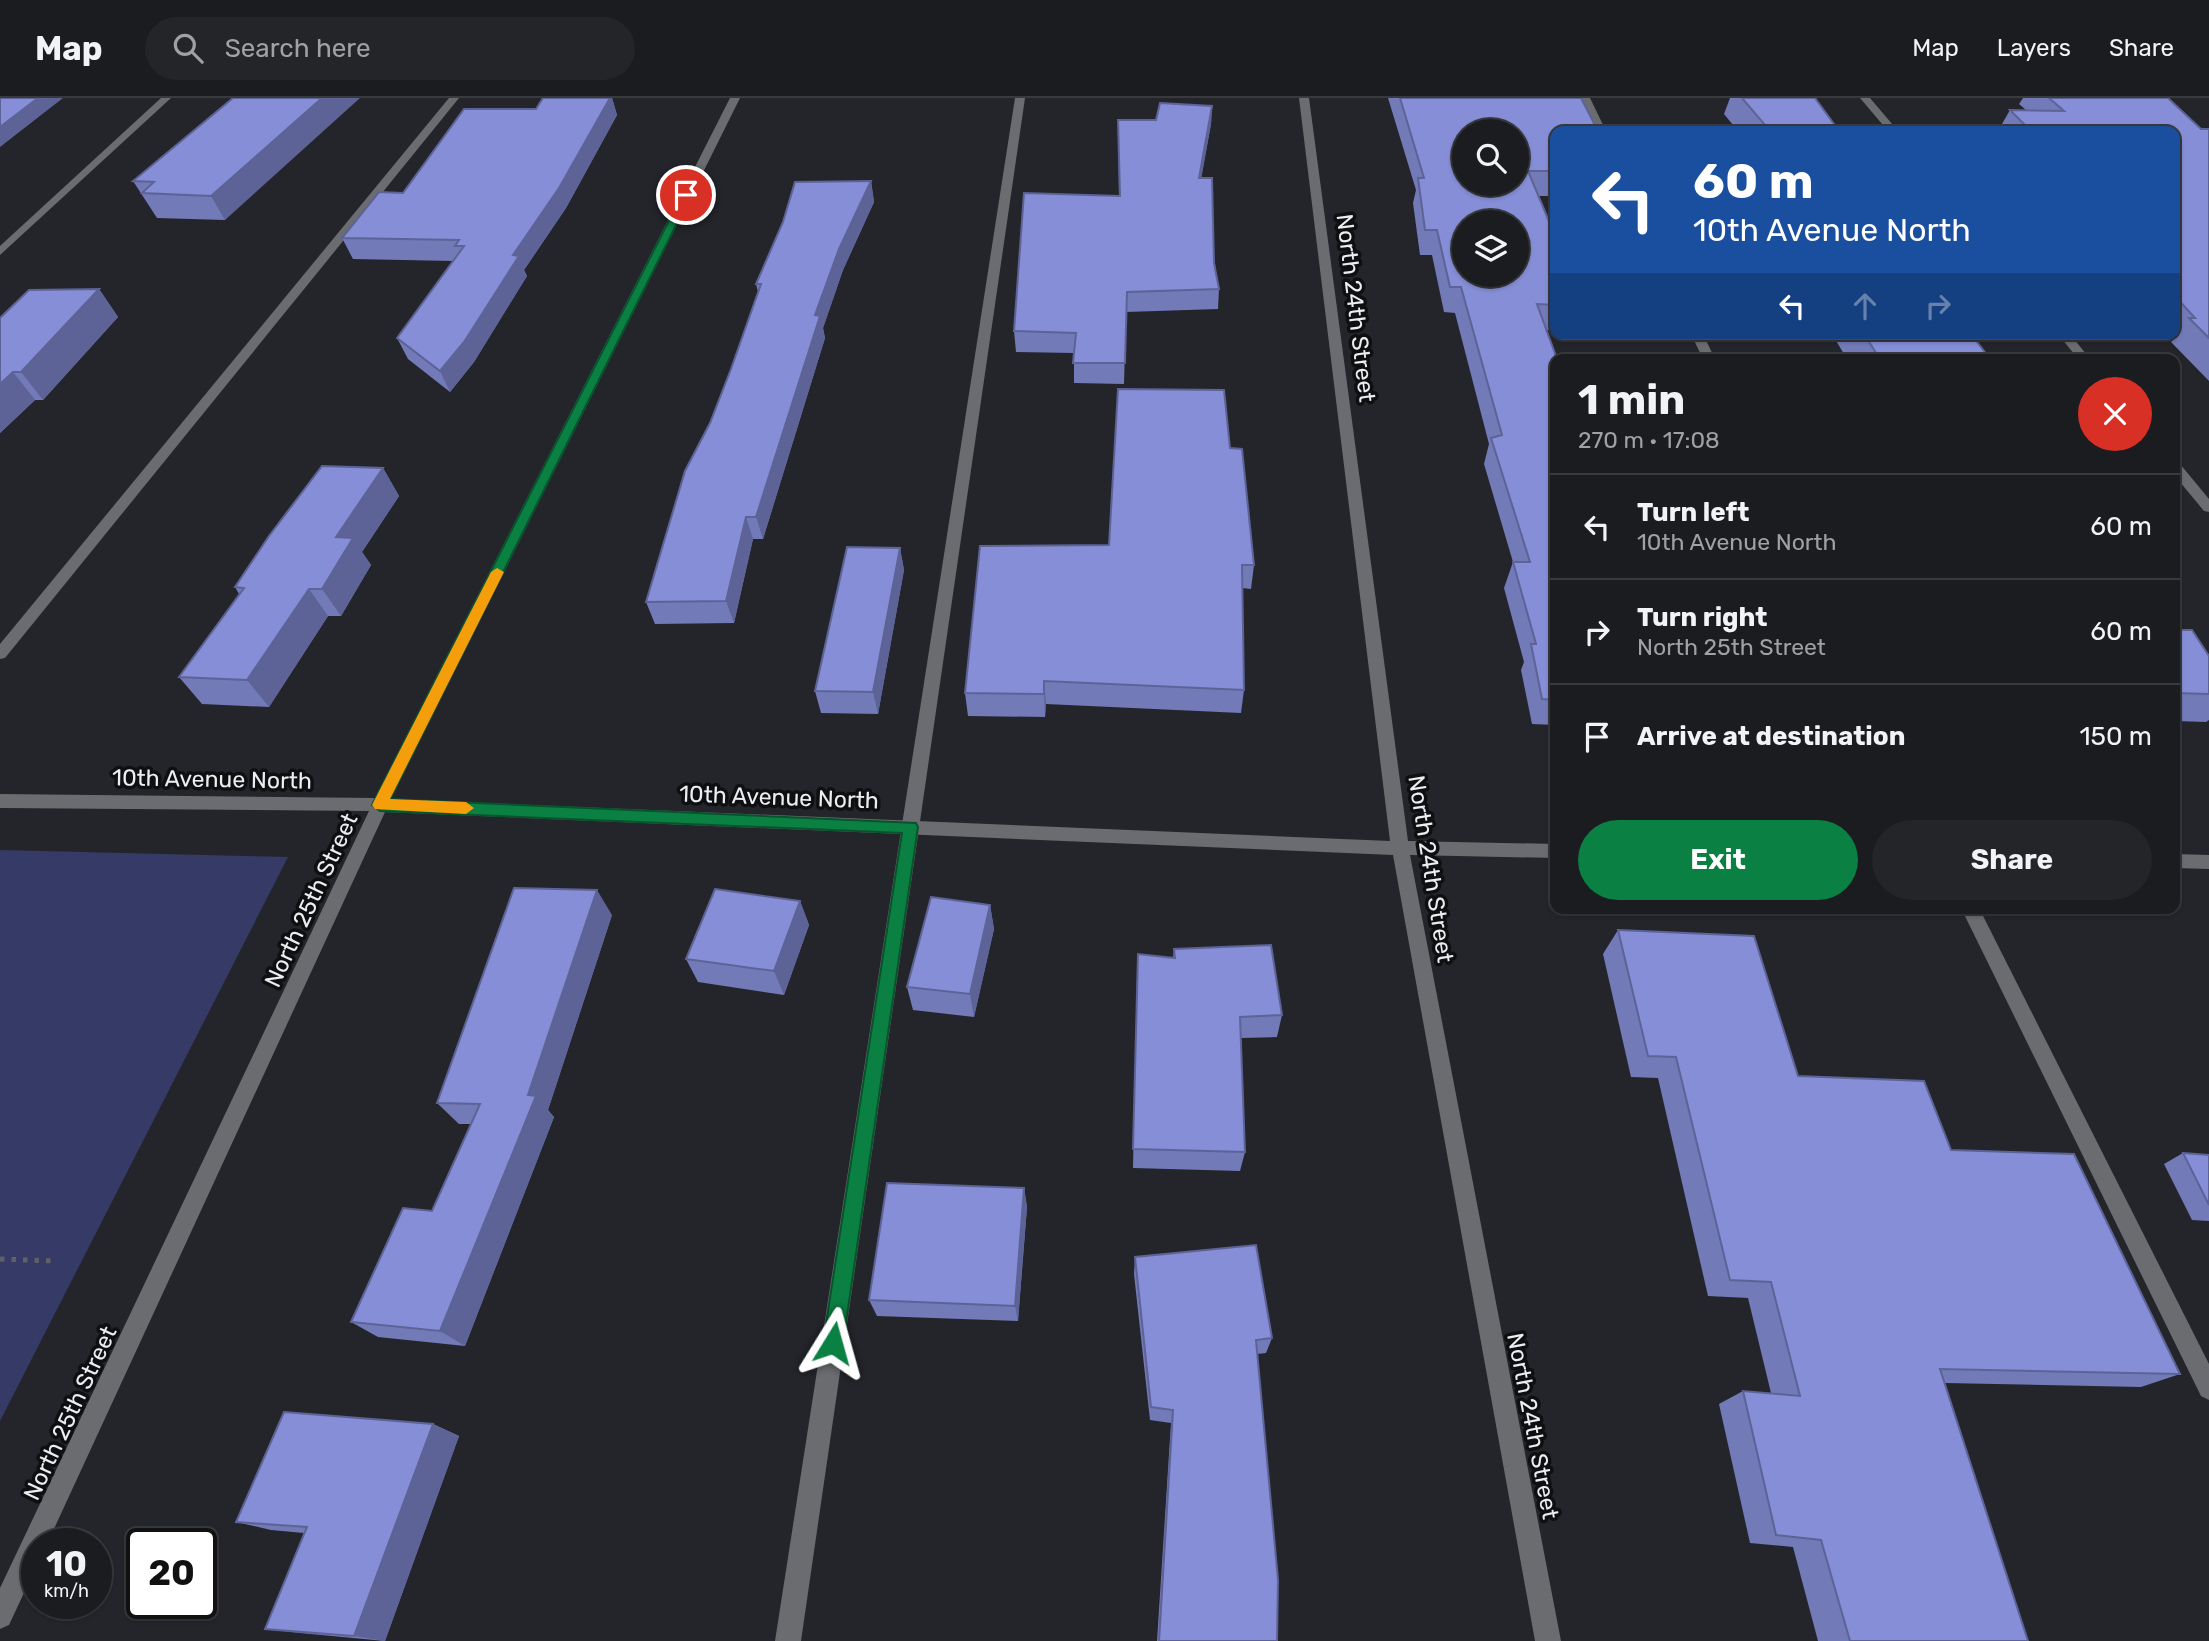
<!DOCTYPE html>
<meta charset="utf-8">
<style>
:root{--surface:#1b1c20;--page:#242529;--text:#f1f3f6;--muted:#a0a1a5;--line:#393a3e;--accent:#0b8043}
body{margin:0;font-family:Rubik,sans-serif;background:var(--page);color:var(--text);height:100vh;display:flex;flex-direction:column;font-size:26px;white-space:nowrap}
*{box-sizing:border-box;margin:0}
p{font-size:23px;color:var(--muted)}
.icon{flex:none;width:38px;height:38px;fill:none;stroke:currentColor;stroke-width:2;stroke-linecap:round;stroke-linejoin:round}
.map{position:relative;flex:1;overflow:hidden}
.side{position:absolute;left:1550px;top:256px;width:630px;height:560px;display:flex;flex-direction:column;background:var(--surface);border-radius:14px;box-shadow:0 2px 5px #0004,0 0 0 2px var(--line)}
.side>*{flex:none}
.hud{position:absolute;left:1550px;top:28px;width:630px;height:214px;border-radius:14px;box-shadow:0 2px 5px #0004,0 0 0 2px var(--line);background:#1a4fa0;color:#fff;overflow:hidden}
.controls{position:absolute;left:1452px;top:21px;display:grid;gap:14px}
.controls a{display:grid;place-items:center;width:77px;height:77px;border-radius:50%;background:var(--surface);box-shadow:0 2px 5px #0004,0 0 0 2px var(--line);font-size:35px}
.speed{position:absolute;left:21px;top:1430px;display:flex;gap:14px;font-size:35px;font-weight:700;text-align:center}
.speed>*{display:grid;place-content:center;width:91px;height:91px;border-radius:50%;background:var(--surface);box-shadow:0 2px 5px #0004,0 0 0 2px var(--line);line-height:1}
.speed small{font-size:18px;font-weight:400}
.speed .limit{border:4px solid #111;border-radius:10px;background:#fff;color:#111}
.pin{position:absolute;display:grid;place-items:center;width:60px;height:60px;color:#fff;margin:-30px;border:4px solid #fff;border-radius:50%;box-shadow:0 2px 7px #0007}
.me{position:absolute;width:77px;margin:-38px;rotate:8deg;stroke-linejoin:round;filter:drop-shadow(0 0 5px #0008)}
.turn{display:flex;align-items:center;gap:24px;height:147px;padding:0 28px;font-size:32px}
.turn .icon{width:91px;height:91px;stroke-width:2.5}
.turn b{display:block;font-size:49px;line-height:60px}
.lanes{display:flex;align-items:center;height:66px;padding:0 28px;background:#0003;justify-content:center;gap:35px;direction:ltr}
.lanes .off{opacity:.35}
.round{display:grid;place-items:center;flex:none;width:74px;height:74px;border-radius:37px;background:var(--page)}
.head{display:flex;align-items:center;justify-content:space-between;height:119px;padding:0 28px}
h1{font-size:42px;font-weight:700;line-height:52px}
.primary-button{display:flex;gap:14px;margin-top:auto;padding:14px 28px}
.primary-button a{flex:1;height:80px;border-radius:42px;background:var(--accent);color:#fff;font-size:28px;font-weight:700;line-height:80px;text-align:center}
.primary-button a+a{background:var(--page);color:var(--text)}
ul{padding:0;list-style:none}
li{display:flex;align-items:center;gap:21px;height:105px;padding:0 28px;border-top:2px solid var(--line)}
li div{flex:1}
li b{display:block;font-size:26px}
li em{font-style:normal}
header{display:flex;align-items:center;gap:42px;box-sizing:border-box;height:98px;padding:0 35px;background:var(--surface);border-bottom:2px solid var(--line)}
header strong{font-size:33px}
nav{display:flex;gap:38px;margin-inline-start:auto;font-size:24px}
.search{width:490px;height:63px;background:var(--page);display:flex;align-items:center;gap:18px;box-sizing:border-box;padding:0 24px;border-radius:38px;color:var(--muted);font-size:26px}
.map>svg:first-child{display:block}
</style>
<header>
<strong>Map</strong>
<div class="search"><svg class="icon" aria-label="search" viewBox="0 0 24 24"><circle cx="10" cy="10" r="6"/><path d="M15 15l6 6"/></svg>Search here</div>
<nav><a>Map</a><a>Layers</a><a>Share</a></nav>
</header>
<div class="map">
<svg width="2209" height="1543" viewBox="0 0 2209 1543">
<rect width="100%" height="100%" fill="#24252b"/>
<polygon fill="#363a67" points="0,752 288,759 0,1323"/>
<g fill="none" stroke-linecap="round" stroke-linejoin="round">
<polyline stroke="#606167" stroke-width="5" stroke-dasharray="4.5 7" stroke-linecap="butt" points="0,1161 56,1163"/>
<g fill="#6b6c6f" fill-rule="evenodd">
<polygon points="449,0 459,0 5,560 0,561 0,546"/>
<polygon points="1015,0 1025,0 801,1543 775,1543"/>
<polygon points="1580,0 1590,0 1606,33 1596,33"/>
<polygon points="1691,236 1703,236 1715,261 1703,261"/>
<polygon points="1961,810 1979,810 2209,1266 2209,1302 2201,1298"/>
</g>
<g fill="#6b6c6f" fill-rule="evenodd">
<polygon points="161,0 171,0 0,157 0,148"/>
<polygon points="730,0 740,0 391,701 1390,743 1299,0 1309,0 1408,743 1556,746 1556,760 1410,757 1561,1543 1535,1543 1393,757 385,714 47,1446 37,1446 37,1467 9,1527 0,1531 0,1490 369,713 0,710 0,696 375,700"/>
<polygon points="1860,0 1870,0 1898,33 1888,33"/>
<polygon points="2058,236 2070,236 2090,261 2078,261"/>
<polygon points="2175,365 2180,366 2209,401 2209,414 2204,413 2175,378"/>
<polygon points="2175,756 2209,757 2209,771 2175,770"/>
</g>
</g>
<g fill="#727ab8">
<polygon points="233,0 225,122 157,120 133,83"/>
<polygon points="543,0 612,0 617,17 566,110 524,172 527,178 474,264 450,294 408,261 397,240 453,163 353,161 342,140 403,95 536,11"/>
<polygon points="1388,0 1581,0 1556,33 1556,98 1539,98 1556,140 1556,232 1547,232 1556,261 1556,627 1532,626 1521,572 1524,564 1504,490 1513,464 1484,366 1489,346 1455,215 1444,214 1432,157 1420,157 1413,105 1416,92"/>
<polygon points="1730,0 1815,0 1839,33 1738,33 1724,16"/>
<polygon points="2023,0 2168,0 2201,31 2209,31 2209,283 2171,244 2174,241 2170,236 2175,236 2175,33 1998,33 2010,12 2026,12 2019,6"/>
<polygon points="1212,8 1211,26 1201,80 1219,191 1218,211 1126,214 1124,286 1074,285 1074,255 1016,254 1014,233 1119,98 1118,22 1156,22"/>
<polygon points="871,83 874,104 843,172 823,230 825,240 763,441 753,441 734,525 655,526 646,504 710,325 731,271 758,194 756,186"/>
<polygon points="99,191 118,219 43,302 35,302 0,335 0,220"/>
<polygon points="1832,236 1971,236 1990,261 1847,261"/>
<polygon points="1230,350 1254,467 1251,491 1242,490 1244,592 1241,615 1046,606 1045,619 968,618 965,595 1109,447"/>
<polygon points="383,370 399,398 362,454 371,467 341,518 328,518 269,609 202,606 179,579 239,496 235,489"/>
<polygon points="900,450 904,472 878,616 821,615 815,593"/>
<polygon points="2175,525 2180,532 2209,558 2209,622 2206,624 2175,623"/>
<polygon points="800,803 809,827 784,897 698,884 686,861"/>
<polygon points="990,807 994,831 974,919 913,912 907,889"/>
<polygon points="612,817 548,1012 554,1019 465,1248 378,1239 351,1224 432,1113 471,1026 459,1026 437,1005"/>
<polygon points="1618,832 1798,978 1951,1052 2180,1276 2141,1289 1945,1285 2028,1543 1818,1543 1793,1449 1750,1445 1719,1306 1743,1293 1771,1295 1748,1200 1708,1198 1658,980 1631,979 1603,856"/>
<polygon points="1174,851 1282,917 1277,939 1241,940 1245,1054 1240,1073 1133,1070 1137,878 1173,860"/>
<polygon points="2183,1055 2209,1057 2209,1123 2192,1122 2164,1066"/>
<polygon points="1024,1090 1027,1109 1018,1223 877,1218 869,1202"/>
<polygon points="1135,1159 1272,1240 1266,1255 1257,1256 1277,1543 1157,1543 1171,1325 1150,1322 1134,1176"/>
<polygon points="433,1326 459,1338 385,1543 300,1535 265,1531 304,1435 271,1432 236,1424"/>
</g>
<g fill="#5d6396">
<polygon points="38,0 63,0 0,49 0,29"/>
<polygon points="322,0 360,0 225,122 211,98"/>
<polygon points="610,0 612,0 617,17 566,110 524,172 527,178 474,264 450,294 440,273"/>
<polygon points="1212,8 1211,26 1198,99 1199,80"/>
<polygon points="871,83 874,104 843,172 823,230 825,240 763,441 756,419 815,217 839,151"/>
<polygon points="99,191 118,219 43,302 21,274"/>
<polygon points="13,274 35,302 0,335 0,286"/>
<polygon points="383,370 399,398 362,454 371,467 341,518 322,491 336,439"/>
<polygon points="746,419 753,441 734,525 726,503"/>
<polygon points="900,450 904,472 878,616 873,594"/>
<polygon points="309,491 328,518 269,609 247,582"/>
<polygon points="1044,583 1046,606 1045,619 1044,596"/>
<polygon points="597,792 612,817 548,1012 554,1019 465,1248 440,1233 528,997"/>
<polygon points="800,803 809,827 784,897 774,873"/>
<polygon points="990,807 994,831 974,919 970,896"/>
<polygon points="1024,1090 1027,1109 1018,1223 1015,1208"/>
<polygon points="433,1326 459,1338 385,1543 354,1538"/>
</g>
<g fill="#858ed6" stroke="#5d6396" stroke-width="2" fill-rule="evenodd">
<polygon points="0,0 38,0 0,29"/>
<polygon points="233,0 322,0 211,98 142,95 154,84 133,83"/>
<polygon points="543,0 610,0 559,90 513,157 519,158 464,244 440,273 397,240 464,148 455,148 459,142 342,140 379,94 403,95 464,11 536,11"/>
<path d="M1400 0H1581L1598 33H1556V73H1528L1556 140V207L1537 206 1557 261H1556V602L1542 601 1531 546H1536L1513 464H1530L1491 340 1502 337 1461 189H1450L1437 132H1425L1418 80H1424ZM1465 33H1517V86H1465ZM1465 124H1517V177H1465Z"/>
<polygon points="1742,0 1815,0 1839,33 1770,33"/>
<polygon points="2049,0 2168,0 2201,31 2209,31 2209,240 2189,220 2195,220 2175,198 2175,33 2031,33 2010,12 2064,13"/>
<polygon points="1160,5 1212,8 1199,80 1212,80 1214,165 1219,191 1127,194 1125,265 1073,265 1076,235 1014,233 1024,95 1120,98 1118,22 1156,22"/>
<polygon points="871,83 839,151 815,217 820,218 756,419 746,419 726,503 646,504 685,373 710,325 731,271 761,186 756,186 783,124 795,84"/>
<polygon points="99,191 21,274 13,274 0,286 0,220 29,192"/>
<polygon points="1864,236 1971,236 1990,261 1880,261"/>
<polygon points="1118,291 1224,292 1230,350 1242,351 1254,467 1242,467 1244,592 1044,583 1044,596 965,595 980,448 1109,447"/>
<polygon points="322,368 383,370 336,439 353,440 322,491 309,491 247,582 179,579 244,490 235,489 269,438"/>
<polygon points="847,449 900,450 873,594 815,593"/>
<polygon points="2175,525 2180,532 2192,532 2209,558 2209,596 2175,595"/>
<polygon points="514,790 597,792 528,997 536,998 440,1233 351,1224 403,1110 432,1113 480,1006 437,1005"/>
<polygon points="715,791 800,803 774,873 686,861"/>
<polygon points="931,799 990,807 970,896 907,889"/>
<polygon points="1618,832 1754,838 1798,978 1924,983 1951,1052 2074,1056 2180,1276 1940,1271 2028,1543 1850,1543 1821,1442 1776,1437 1743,1293 1800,1298 1771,1184 1730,1182 1676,959 1648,958"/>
<polygon points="1271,847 1282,917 1240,919 1245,1054 1133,1051 1138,856 1175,860 1174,851"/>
<polygon points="2183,1055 2209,1057 2209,1107"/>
<polygon points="887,1085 1024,1090 1015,1208 869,1202"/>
<polygon points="1256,1147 1272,1240 1256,1242 1278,1482 1277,1543 1159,1543 1173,1312 1151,1309 1135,1159"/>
<polygon points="284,1314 433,1326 354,1538 265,1531 307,1429 236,1424"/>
</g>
<polygon fill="#0b8043" stroke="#07532c" stroke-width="2" points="683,95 691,97 390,701 916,725 918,729 843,1245 840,1252 833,1255 826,1252 823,1245 902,735 380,713 372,707"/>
<polygon fill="#f59e0b" points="497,470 504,474 390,701 466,704 474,710 466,716 375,711 372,707 491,474"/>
<g text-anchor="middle" stroke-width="7" stroke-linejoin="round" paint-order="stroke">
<g font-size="23" fill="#ecedf1" stroke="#0e0f11">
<text transform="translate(1356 210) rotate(83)" y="8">North 24th Street</text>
<text transform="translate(212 681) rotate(1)" y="8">10th Avenue North</text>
<text transform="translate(779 699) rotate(2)" y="8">10th Avenue North</text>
<text transform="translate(1431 771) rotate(81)" y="8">North 24th Street</text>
<text transform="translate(311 802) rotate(-65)" y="8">North 25th Street</text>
<text transform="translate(70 1315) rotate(-65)" y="8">North 25th Street</text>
<text transform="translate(1533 1328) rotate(79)" y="8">North 24th Street</text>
</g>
</g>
</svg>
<div class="controls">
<a><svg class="icon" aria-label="search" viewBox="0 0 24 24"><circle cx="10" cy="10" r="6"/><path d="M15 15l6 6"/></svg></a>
<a><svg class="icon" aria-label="layers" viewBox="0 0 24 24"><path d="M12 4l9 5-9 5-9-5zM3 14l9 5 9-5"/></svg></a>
</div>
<div class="speed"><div>10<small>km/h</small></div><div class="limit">20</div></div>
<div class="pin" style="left:686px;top:97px;background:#d93025"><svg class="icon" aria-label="arrive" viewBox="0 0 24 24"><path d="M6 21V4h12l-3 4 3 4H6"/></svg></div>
<svg class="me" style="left:833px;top:1245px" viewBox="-20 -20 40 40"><path d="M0-17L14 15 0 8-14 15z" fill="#0b8043" stroke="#fff" stroke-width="4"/></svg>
<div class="hud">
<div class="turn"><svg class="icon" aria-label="left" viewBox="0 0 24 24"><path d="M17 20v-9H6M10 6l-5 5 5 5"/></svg><div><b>60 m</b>10th Avenue North</div></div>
<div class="lanes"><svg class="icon" aria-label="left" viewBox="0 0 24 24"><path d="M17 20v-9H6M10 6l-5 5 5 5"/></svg><svg class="icon off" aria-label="ahead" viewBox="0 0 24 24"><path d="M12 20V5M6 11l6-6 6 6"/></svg><svg class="icon off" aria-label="right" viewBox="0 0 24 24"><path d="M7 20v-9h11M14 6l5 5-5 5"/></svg></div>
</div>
<section class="side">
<div class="head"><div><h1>1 min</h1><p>270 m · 17:08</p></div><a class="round" style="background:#d93025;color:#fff"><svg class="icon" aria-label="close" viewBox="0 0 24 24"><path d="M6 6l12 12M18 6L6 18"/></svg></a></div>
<ul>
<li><svg class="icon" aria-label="left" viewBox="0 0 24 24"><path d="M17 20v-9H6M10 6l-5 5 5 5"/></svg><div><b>Turn left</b><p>10th Avenue North</p></div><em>60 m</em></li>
<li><svg class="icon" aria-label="right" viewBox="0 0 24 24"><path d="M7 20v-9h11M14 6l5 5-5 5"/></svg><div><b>Turn right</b><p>North 25th Street</p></div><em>60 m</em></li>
<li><svg class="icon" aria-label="arrive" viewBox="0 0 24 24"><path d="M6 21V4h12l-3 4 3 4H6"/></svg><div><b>Arrive at destination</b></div><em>150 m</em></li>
</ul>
<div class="primary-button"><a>Exit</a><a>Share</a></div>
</section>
</div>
